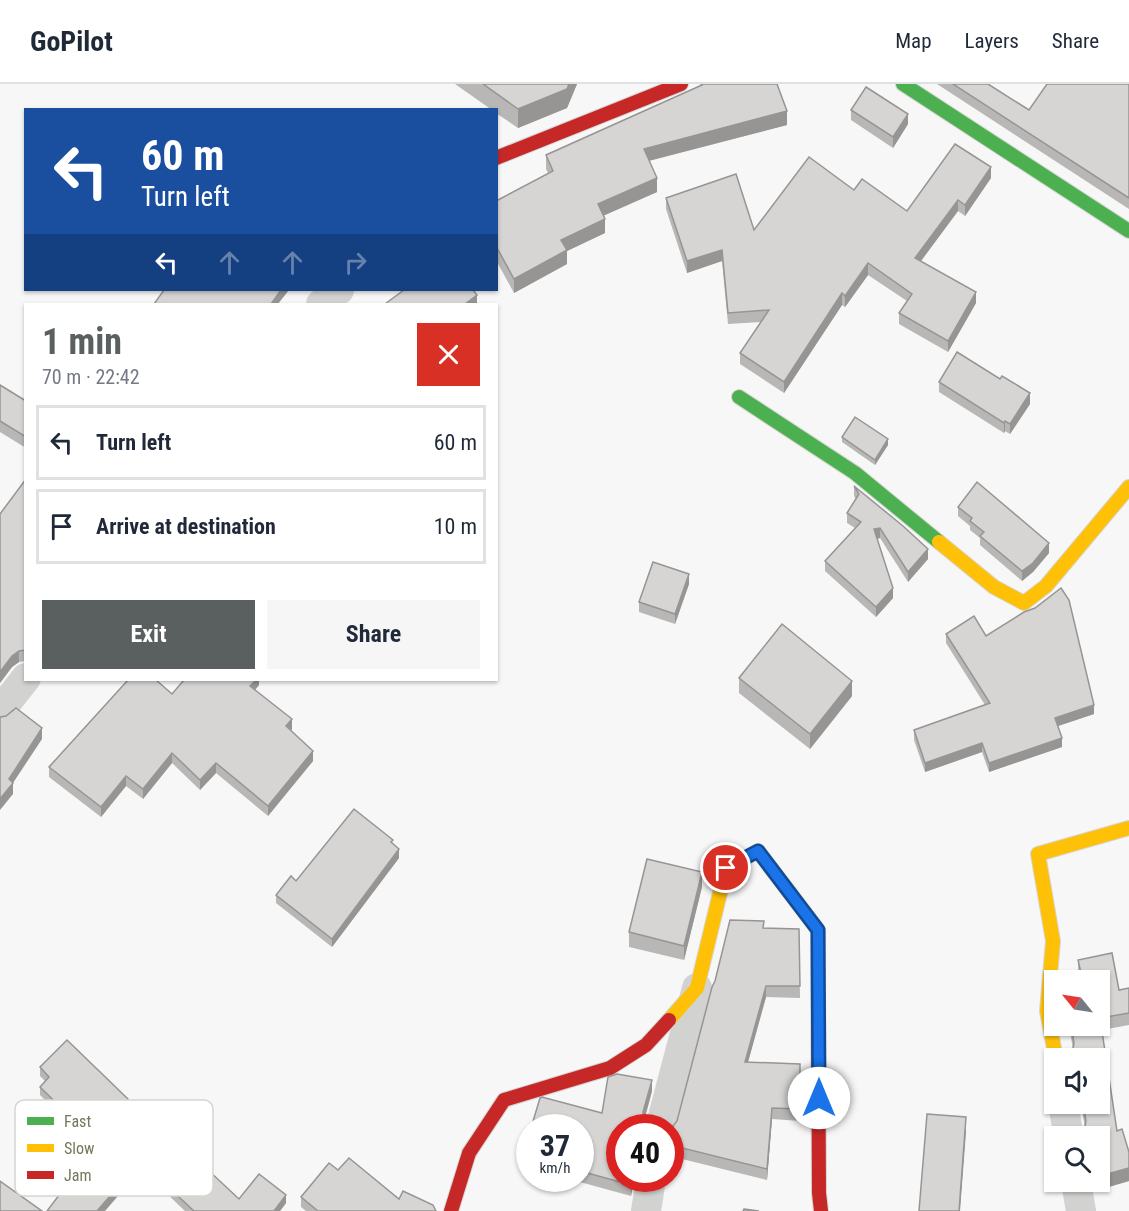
<!DOCTYPE html>
<meta charset="utf-8">
<style>
:root{--surface:#fff;--page:#f6f6f7;--text:#1f2937;--muted:#747a83;--line:#e0e1e3;--accent:#5a605f}
body{margin:0;font-family:"Roboto Condensed",sans-serif;background:var(--page);color:var(--text);height:100vh;display:flex;flex-direction:column;font-size:22px;white-space:nowrap}
*{box-sizing:border-box;margin:0}
p{font-size:20px;color:var(--muted)}
.icon{flex:none;width:33px;height:33px;fill:none;stroke:currentColor;stroke-width:2;stroke-linecap:round;stroke-linejoin:round}
.map{position:relative;flex:1;overflow:hidden}
.details{position:absolute;left:24px;top:219px;width:474px;height:378px;display:flex;flex-direction:column;background:var(--surface);border-radius:0px;box-shadow:0 2px 4px #0004}
.details>*{flex:none}
.guide{position:absolute;left:24px;top:24px;width:474px;height:183px;border-radius:0px;box-shadow:0 2px 4px #0004;background:#1a4fa0;color:#fff;overflow:hidden}
.needle{width:39px;rotate:300deg}
.tools{position:absolute;left:1044px;top:886px;display:grid;gap:12px}
.tools a{display:grid;place-items:center;width:66px;height:66px;border-radius:0px;background:var(--surface);box-shadow:0 2px 4px #0004;font-size:30px}
.speed{position:absolute;left:516px;top:1030px;display:flex;gap:12px;font-size:30px;font-weight:700;text-align:center}
.speed>*{display:grid;place-content:center;width:78px;height:78px;border-radius:50%;background:var(--surface);box-shadow:0 2px 4px #0004;line-height:1}
.speed small{font-size:15px;font-weight:400}
.speed .limit{border:9px solid #d22;background:#fff;color:#111}
.pin{position:absolute;display:grid;place-items:center;width:51px;height:51px;color:#fff;margin:-26px;border:3px solid #fff;border-radius:50%;box-shadow:0 2px 6px #0007}
.me{position:absolute;width:66px;margin:-33px;rotate:0deg;stroke-linejoin:round;filter:drop-shadow(0 0 4px #0008)}
.turn{display:flex;align-items:center;gap:21px;height:126px;padding:0 18px;font-size:27px}
.turn .icon{width:78px;height:78px;stroke-width:2.5}
.turn b{display:block;font-size:42px;line-height:51px}
.lanes{display:flex;align-items:center;height:57px;padding:0 18px;background:#0003;justify-content:center;gap:30px;direction:ltr}
.lanes .off{opacity:.35}
.round{display:grid;place-items:center;flex:none;width:63px;height:63px;border-radius:0px;background:var(--page)}
.headline{display:flex;align-items:center;justify-content:space-between;height:102px;padding:0 18px}
h1{font-size:36px;font-weight:700;line-height:45px;color:var(--accent)}
.button{display:flex;gap:12px;margin-top:auto;padding:12px 18px}
.button a{flex:1;height:69px;border-radius:0px;background:var(--accent);color:#fff;font-size:24px;font-weight:700;line-height:69px;text-align:center}
.button a+a{background:var(--page);color:var(--text)}
ul{padding:0;list-style:none}
li{display:flex;align-items:center;gap:18px;height:75px;margin:0 12px 9px;padding:0 6px;border:3px solid var(--line);border-radius:0px}
li div{flex:1}
li b{display:block;font-size:22px}
li em{font-style:normal}
header{display:flex;align-items:center;gap:36px;box-sizing:border-box;height:84px;padding:0 30px;background:var(--surface);border-bottom:2px solid var(--line)}
header strong{font-size:28px}
nav{display:flex;gap:33px;margin-inline-start:auto;font-size:21px}
.map>svg:first-child{display:block}
</style>
<header>
<strong>GoPilot</strong>
<nav><a>Map</a><a>Layers</a><a>Share</a></nav>
</header>
<div class="map">
<svg width="1129" height="1127" viewBox="0 0 1129 1127">
<rect width="100%" height="100%" fill="#f8f7f8"/>
<g fill="none" stroke-linecap="round" stroke-linejoin="round">
<defs>
<g id="fast">
<polyline points="903,0 1129,147"/>
<polyline points="739,313 855,389 939,458"/>
</g>
<g id="slow">
<polyline points="939,458 994,503 1024,519 1046,502 1129,403"/>
<polyline points="669,936 697,904 726,784 758,767 818,846 818,909"/>
<polyline points="1056,975 1047,927 1053,857 1038,770 1129,744"/>
</g>
<g id="jam">
<polyline points="496,74 681,0"/>
<polyline points="818,909 819,1109 821,1127"/>
<polyline points="451,1127 469,1069 504,1016 610,984 646,961 669,936"/>
</g>
</defs>
<use href="#fast" stroke="#d5d5d2" stroke-width="16"/>
<use href="#slow" stroke="#d5d5d2" stroke-width="16"/>
<use href="#jam" stroke="#d5d5d2" stroke-width="16"/>
<g stroke="#d2d2d0" stroke-width="30">
<polyline points="321,220 339,206"/>
<polyline points="0,627 26,594"/>
<polyline points="1063,1020 1069,1053"/>
<polyline points="660,1044 697,904"/>
<polyline points="1076,1098 1081,1127"/>
<polyline points="646,1127 651,1095"/>
</g>
<use href="#fast" stroke="#4caf50" stroke-width="14"/>
<use href="#slow" stroke="#ffc107" stroke-width="14"/>
<use href="#jam" stroke="#c62828" stroke-width="14"/>
</g>
<g fill="#b8b7b6">
<polygon points="455,0 577,0 567,24 518,44 496,29 496,26 492,26"/>
<polygon points="701,0 777,0 787,41 649,77 657,108 603,132 605,149 567,167 567,180 514,209 496,176 496,117 548,89 546,85 546,71 701,1"/>
<polygon points="937,0 988,0 1029,26 1129,0 1129,125"/>
<polygon points="851,26 908,40 893,64 851,36"/>
<polygon points="991,94 965,132 958,127 921,177 976,219 948,268 899,240 899,229 907,217 868,191 845,223 842,221 784,309 740,280 740,269 761,238 728,240 722,177 687,189 666,125 666,114 754,146 854,106 907,127"/>
<polygon points="939,298 1030,320 1010,350 1005,347 1004,349 939,308"/>
<polygon points="0,301 26,317 26,364 0,348"/>
<polygon points="842,353 888,361 875,381 842,358"/>
<polygon points="26,395 26,577 19,578 12,583 0,599 0,430"/>
<polygon points="854,402 928,475 908,498 880,454 877,455 893,514 876,533 825,487 825,477 855,444 847,439 847,429 856,415 854,412"/>
<polygon points="958,423 1049,469 1033,488 1022,497 980,461 980,454 970,446 970,442 958,432"/>
<polygon points="689,500 675,540 639,528 639,518"/>
<polygon points="946,550 986,552 1094,630 1058,642 1062,663 989,688 982,668 925,688 914,656 914,646 985,621 946,559"/>
<polygon points="739,594 852,612 810,665 739,609"/>
<polygon points="259,596 259,601 255,606 292,645 291,646 313,677 268,732 216,689 200,706 172,679 143,715 126,702 101,733 49,693 49,683 172,610"/>
<polygon points="393,760 399,774 332,863 276,819 276,811 296,797"/>
<polygon points="702,803 684,876 629,863 629,848"/>
<polygon points="764,844 799,845 800,914 766,913 748,978 800,980 800,1037 772,1035 767,1096 670,1072 670,1046 677,1037"/>
<polygon points="1078,876 1119,906 1129,904 1129,941 1102,946 1117,1047 1129,1068 1129,1097 1095,1107 1093,1098 1100,1098 1100,1053 1084,1053 1085,1044 1081,1020 1100,1020 1100,975 1072,975 1073,965 1069,942 1100,942 1100,897 1080,897 1078,889"/>
<polygon points="40,983 128,1024 117,1035 151,1074 62,1107 62,1098 91,1062 40,1011 40,1003 45,997 40,992"/>
<polygon points="652,1007 644,1038 620,1095 634,1095 631,1112 569,1095 580,1095 580,1044 602,1029"/>
<polygon points="530,1050 530,1084 524,1082 524,1071"/>
<polygon points="165,1100 239,1115 286,1119 280,1127 185,1127 165,1108"/>
<polygon points="301,1113 399,1115 436,1127 306,1127 301,1123"/>
</g>
<g fill="#969594">
<polygon points="569,0 577,0 567,24 518,44 518,25"/>
<polygon points="787,27 787,41 644,78 644,65"/>
<polygon points="908,30 908,40 893,64 893,53"/>
<polygon points="991,83 991,94 965,132 965,121"/>
<polygon points="657,94 657,108 598,134 598,120"/>
<polygon points="958,116 958,127 915,185 915,174"/>
<polygon points="605,135 605,149 567,167 567,180 514,209 514,195 561,156"/>
<polygon points="722,166 722,177 687,189 687,177"/>
<polygon points="868,179 868,191 845,223 845,212"/>
<polygon points="281,206 289,206 278,220 271,220"/>
<polygon points="976,208 976,219 948,268 948,257"/>
<polygon points="842,209 842,221 784,309 784,298"/>
<polygon points="477,211 477,220 465,220"/>
<polygon points="1030,309 1030,320 1010,350 1010,340"/>
<polygon points="1005,337 1005,347 1004,349 1004,339"/>
<polygon points="888,355 888,361 875,381 875,376"/>
<polygon points="880,444 880,454 874,456 874,445"/>
<polygon points="1049,459 1049,469 1033,488 1022,497 1022,487"/>
<polygon points="928,465 928,475 908,498 908,488"/>
<polygon points="689,490 689,500 675,540 675,530"/>
<polygon points="893,504 893,514 876,533 876,523"/>
<polygon points="19,567 19,578 12,583 0,599 0,588 12,572"/>
<polygon points="256,596 259,596 259,601 250,612 250,602"/>
<polygon points="852,597 852,612 810,665 810,650"/>
<polygon points="1094,621 1094,630 1055,643 1055,634"/>
<polygon points="292,635 292,645 286,652 286,642"/>
<polygon points="42,644 42,655 13,699 13,710 0,726 0,715 9,695"/>
<polygon points="1062,654 1062,663 989,688 989,679"/>
<polygon points="982,659 982,668 925,688 925,679"/>
<polygon points="313,667 313,677 268,732 268,722"/>
<polygon points="172,669 172,679 143,715 143,705"/>
<polygon points="216,679 216,689 200,706 200,696"/>
<polygon points="126,692 126,702 101,733 101,723"/>
<polygon points="399,765 399,774 332,863 332,855"/>
<polygon points="702,788 702,803 684,876 684,862"/>
<polygon points="766,902 766,913 745,989 745,978"/>
<polygon points="652,996 652,1007 643,1040 643,1028"/>
<polygon points="128,1015 128,1024 113,1039 113,1030"/>
<polygon points="772,1024 772,1035 767,1096 767,1085"/>
<polygon points="966,1033 966,1048 960,1127 959,1127"/>
<polygon points="151,1065 151,1074 105,1127 97,1127"/>
<polygon points="1129,1084 1129,1097 1095,1107 1095,1098 1100,1098 1100,1092"/>
<polygon points="632,1095 634,1095 631,1112 631,1101"/>
<polygon points="286,1111 286,1119 280,1127 274,1127"/>
</g>
<g fill="#d6d5d4" stroke="#969594" stroke-width="1.5">
<polygon points="483,0 569,0 567,5 518,25"/>
<polygon points="701,0 777,0 787,27 644,65 657,94 598,120 605,135 561,156 567,166 514,195 496,162 496,117 553,87 546,71 702,1"/>
<polygon points="953,0 988,0 1029,26 1047,0 1129,0 1129,114"/>
<polygon points="866,3 908,30 893,53 851,26"/>
<polygon points="955,60 991,83 965,121 958,116 915,174 976,208 948,257 899,229 912,210 868,179 845,212 842,209 784,298 740,269 769,226 728,229 722,166 687,177 666,114 736,90 754,146 809,73 854,106 862,95 907,127"/>
<polygon points="164,206 281,206 271,220 154,220"/>
<polygon points="404,206 473,206 477,211 465,220 385,220"/>
<polygon points="957,268 1000,295 1002,292 1030,309 1010,340 1005,337 1004,339 939,298"/>
<polygon points="0,301 26,317 26,353 0,337"/>
<polygon points="855,333 888,355 875,376 842,353"/>
<polygon points="26,395 26,566 19,567 12,572 0,588 0,430"/>
<polygon points="977,398 1049,459 1033,479 1022,487 980,452 984,448 970,437 972,434 958,423"/>
<polygon points="854,402 903,442 928,465 908,488 880,444 874,445 893,504 876,523 825,477 861,438 847,429 859,410"/>
<polygon points="653,478 689,490 675,530 639,518"/>
<polygon points="1061,504 1069,516 1094,621 1055,634 1062,654 989,679 982,659 925,679 914,646 990,619 946,550 974,532 986,552 1024,528 1035,524"/>
<polygon points="782,540 852,597 810,650 739,594"/>
<polygon points="128,596 156,596 172,610 184,596 256,596 250,602 292,635 286,642 313,667 268,722 216,679 200,696 172,669 143,705 126,692 101,723 49,683"/>
<polygon points="16,624 42,644 9,695 13,699 0,715 0,633 6,632"/>
<polygon points="354,725 393,756 391,758 399,765 332,855 276,811 291,792 296,797"/>
<polygon points="647,775 702,788 684,862 629,848"/>
<polygon points="730,836 764,837 763,844 799,845 800,902 766,902 745,978 800,980 800,1025 772,1024 767,1085 670,1061 670,1046 677,1037 712,903 715,897"/>
<polygon points="1112,869 1119,906 1129,904 1129,929 1100,934 1117,1047 1122,1045 1129,1068 1129,1084 1100,1092 1100,1053 1085,1053 1084,1047 1086,1037 1083,1020 1100,1020 1100,975 1073,975 1072,970 1074,959 1071,942 1100,942 1100,897 1083,897 1078,876"/>
<polygon points="67,956 128,1015 113,1030 151,1065 97,1127 47,1127 66,1102 62,1098 95,1057 40,1003 49,993 40,983"/>
<polygon points="617,990 652,996 643,1028 644,1038 647,1044 620,1044 620,1095 632,1095 631,1101 580,1087 580,1044 531,1044 540,1014 542,1013 602,1029 608,993"/>
<polygon points="927,1030 966,1033 959,1127 919,1127"/>
<polygon points="530,1050 530,1073 524,1071"/>
<polygon points="192,1071 239,1115 259,1090 286,1111 274,1127 194,1127 165,1100"/>
<polygon points="349,1074 399,1115 403,1107 433,1121 436,1127 318,1127 301,1113 329,1079 338,1086"/>
<polygon points="0,1097 42,1127 0,1127"/>
<polygon points="744,1125 759,1127 743,1127"/>
</g>
<g fill="none" stroke-linecap="round" stroke-linejoin="round">
<defs>
<polyline id="route" points="726,784 758,767 818,846 819,1014"/>
</defs>
<use href="#route" stroke="#114b97" stroke-width="15"/>
<use href="#route" stroke="#1a73e8" stroke-width="10"/>
</g>
<rect x="15" y="1016" width="198" height="96" rx="9" fill="#fff" stroke="#d5d6cd" stroke-width="1.5"/>
<rect x="27" y="1033" width="27" height="8" fill="#4caf50"/>
<rect x="27" y="1060" width="27" height="8" fill="#ffc107"/>
<rect x="27" y="1087" width="27" height="8" fill="#c62828"/>
<g font-size="16" fill="#747758">
<text x="64" y="1043">Fast</text>
<text x="64" y="1070">Slow</text>
<text x="64" y="1097">Jam</text>
</g>
</svg>
<div class="tools">
<a><svg class="needle" viewBox="-14 -14 28 28"><path d="M0-13l5 13h-10z" fill="#e53935"/><path d="M0 13l5-13h-10z" fill="#747a83"/></svg></a>
<a><svg class="icon" aria-label="sound" viewBox="0 0 24 24"><path d="M4 9h4l5-4v14l-5-4H4zM17 9q2 3 0 6"/></svg></a>
<a><svg class="icon" aria-label="search" viewBox="0 0 24 24"><circle cx="10" cy="10" r="6"/><path d="M15 15l6 6"/></svg></a>
</div>
<div class="speed"><div>37<small>km/h</small></div><div class="limit">40</div></div>
<div class="pin" style="left:726px;top:784px;background:#d93025"><svg class="icon" aria-label="arrive" viewBox="0 0 24 24"><path d="M6 21V4h12l-3 4 3 4H6"/></svg></div>
<svg class="me" style="left:819px;top:1014px" viewBox="-20 -20 40 40"><circle r="19" fill="#fff"/><path d="M0-13L10 11 0 6-10 11z" fill="#1a73e8"/></svg>
<div class="guide">
<div class="turn"><svg class="icon" aria-label="left" viewBox="0 0 24 24"><path d="M17 20v-9H6M10 6l-5 5 5 5"/></svg><div><b>60 m</b>Turn left</div></div>
<div class="lanes"><svg class="icon" aria-label="left" viewBox="0 0 24 24"><path d="M17 20v-9H6M10 6l-5 5 5 5"/></svg><svg class="icon off" aria-label="ahead" viewBox="0 0 24 24"><path d="M12 20V5M6 11l6-6 6 6"/></svg><svg class="icon off" aria-label="ahead" viewBox="0 0 24 24"><path d="M12 20V5M6 11l6-6 6 6"/></svg><svg class="icon off" aria-label="right" viewBox="0 0 24 24"><path d="M7 20v-9h11M14 6l5 5-5 5"/></svg></div>
</div>
<section class="details">
<div class="headline"><div><h1>1 min</h1><p>70 m · 22:42</p></div><a class="round" style="background:#d93025;color:#fff"><svg class="icon" aria-label="close" viewBox="0 0 24 24"><path d="M6 6l12 12M18 6L6 18"/></svg></a></div>
<ul>
<li><svg class="icon" aria-label="left" viewBox="0 0 24 24"><path d="M17 20v-9H6M10 6l-5 5 5 5"/></svg><div><b>Turn left</b></div><em>60 m</em></li>
<li><svg class="icon" aria-label="arrive" viewBox="0 0 24 24"><path d="M6 21V4h12l-3 4 3 4H6"/></svg><div><b>Arrive at destination</b></div><em>10 m</em></li>
</ul>
<div class="button"><a>Exit</a><a>Share</a></div>
</section>
</div>
